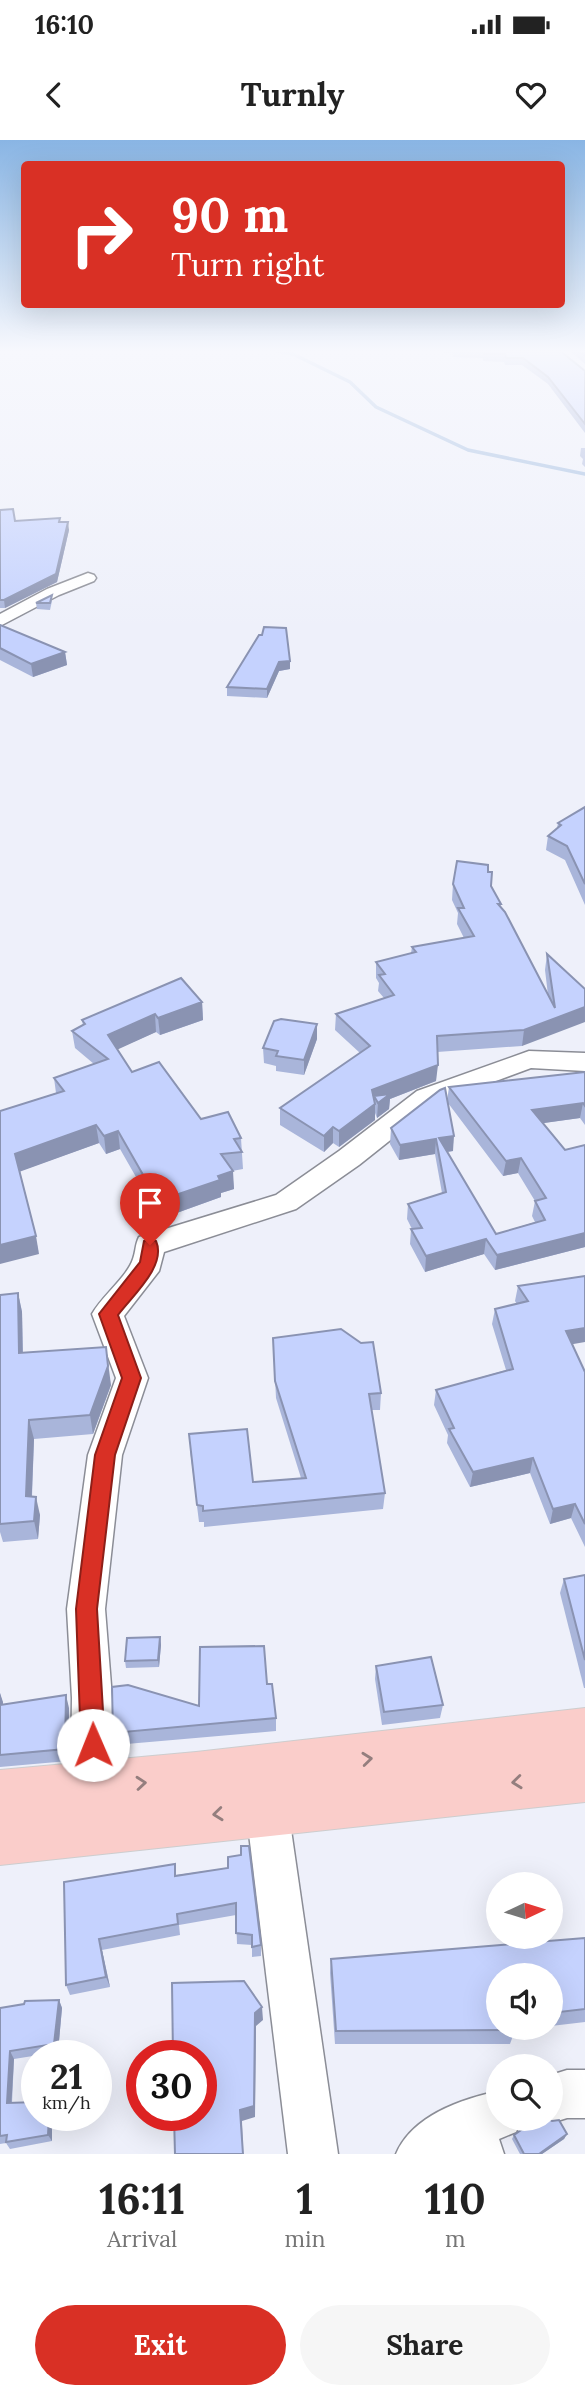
<!DOCTYPE html>
<style>
:root{--surface:#fff;--page:#f6f6f6;--text:#222;--muted:#767676;--accent:#d93025}
body{margin:0;font-family:Lora,serif;background:var(--page);color:var(--text);height:100vh;display:flex;flex-direction:column;font-size:26px;white-space:nowrap}
*{box-sizing:border-box;margin:0}
p{font-size:23px;color:var(--muted)}
.icon{flex:none;width:38px;height:38px;fill:none;stroke:currentColor;stroke-width:2;stroke-linecap:round;stroke-linejoin:round}
.map{position:relative;height:2014px;overflow:hidden}
.details{display:flex;flex-direction:column;background:var(--surface);flex:1}
.details>*{flex:none}
.banner{position:absolute;left:21px;top:21px;width:544px;height:147px;border-radius:7px;box-shadow:0 7px 28px #0002;background:#d93025;color:#fff;overflow:hidden}
.needle{width:46px;rotate:86deg}
.buttons{position:absolute;left:486px;top:1732px;display:grid;gap:14px}
.buttons a{display:grid;place-items:center;width:77px;height:77px;border-radius:50%;background:var(--surface);box-shadow:0 7px 28px #0002;font-size:35px}
.speed{position:absolute;left:21px;top:1900px;display:flex;gap:14px;font-size:35px;font-weight:700;text-align:center}
.speed>*{display:grid;place-content:center;width:91px;height:91px;border-radius:50%;background:var(--surface);box-shadow:0 7px 28px #0002;line-height:1}
.speed small{font-size:18px;font-weight:400}
.speed .limit{border:10px solid #d22;background:#fff;color:#111}
.pin{position:absolute;display:grid;place-items:center;width:60px;height:60px;color:#fff;margin:-72px -30px;border-radius:50% 50% 50% 0;rotate:-45deg;box-shadow:0 0 7px #0007}
.pin .icon{rotate:45deg}
.me{position:absolute;width:77px;margin:-38px;rotate:359deg;stroke-linejoin:round;filter:drop-shadow(0 0 5px #0008)}
.turn{display:flex;align-items:center;gap:24px;height:147px;padding:0 35px;font-size:32px}
.turn .icon{width:91px;height:91px;stroke-width:2.5}
.turn b{display:block;font-size:49px;line-height:60px}
.eta{display:flex;justify-content:space-evenly;align-items:center;height:119px;text-align:center}
.eta b{font-size:42px;font-weight:800;line-height:49px}
.primary-button{display:flex;gap:14px;margin-top:auto;padding:14px 35px}
.primary-button a{flex:1;height:80px;border-radius:42px;background:var(--accent);color:#fff;font-size:28px;font-weight:800;line-height:80px;text-align:center}
.primary-button a+a{background:var(--page);color:var(--text)}
.status{display:flex;justify-content:space-between;align-items:center;height:49px;padding:0 35px;background:var(--surface);direction:ltr}
.status svg{height:19px;fill:currentColor}
header{display:flex;justify-content:space-between;align-items:center;height:91px;padding:0 35px;background:var(--surface);font-size:32px;font-weight:800}
.map>svg:first-child{display:block}
</style>
<div class="status"><b>16:10</b><svg viewBox="0 0 49 12"><path d="M0 12V9h3v3zM5 12V6h3v6zM10 12V3h3v9zM15 12V0h3v12zM26 1h20v11H26zM47 4h2v5h-2z"/></svg></div>
<header><svg class="icon" aria-label="back" viewBox="0 0 24 24"><path d="M15 5l-7 7 7 7"/></svg>Turnly<svg class="icon" aria-label="heart" viewBox="0 0 24 24"><path d="M12 20l-8-8c-3-5 5-10 8-4 3-6 11-1 8 4z"/></svg></header>
<div class="map">
<svg width="585" height="2014" viewBox="0 0 585 2014">
<rect width="100%" height="100%" fill="#eef0fa"/>
<g fill="none" stroke-linecap="round" stroke-linejoin="round">
<polyline stroke="#9ab7dd" stroke-width="3.5" points="267,209 293,214 350,242 376,267 468,310 585,334"/>
<defs>
<g id="minor">
<polygon points="88,433 94,435 96,438 94,441 59,455 0,486 0,474 47,449"/>
<path d="M529 911 585 913V931L531 928 437 963 359 1025 296 1069 164 1112 159 1131 124 1176 148 1238 122 1315 105 1469 112 1558 113 1626 117 1647 111 1662 96 1668 81 1662 71 1626 72 1558 67 1469 88 1315 116 1238 92 1174C102 1156 127 1137 133 1119 136 1111 135 1105 139 1097L276 1055 339 1011 417 951Z"/>
<polygon points="267,1648 282,1654 288,1669 338,2014 288,2014 246,1669 252,1654"/>
<polygon points="567,1930 585,1930 585,1978 567,1978 551,1983 542,1979 551,1979 551,1935"/>
<path d="M499 1951V1979H522L516 1992 499 1999 504 2014H396C412 1976 461 1959 499 1951Z"/>
</g>
<polygon id="major" points="585,1568 585,1662 0,1725 0,1630 196,1612"/>
</defs>
<use href="#minor" stroke="#8b8d96" stroke-width="3"/>
<use href="#major" stroke="#cdcdce" stroke-width="2"/>
<use href="#minor" fill="#fff" fill-rule="evenodd"/>
<use href="#major" fill="#facdca" fill-rule="evenodd"/>
</g>
<g fill="#a9b5da" fill-rule="evenodd">
<polygon points="442,209 558,209 585,231 585,293 548,244 522,225 505,225 504,222 483,221 483,218 453,217 452,213 443,213"/>
<polygon points="568,209 585,209 585,224"/>
<polygon points="581,308 585,308 585,327 582,324 583,319 580,316"/>
<polygon points="0,370 15,381 60,382 69,390 57,442 5,468 0,468"/>
<polygon points="52,461 50,470 37,469 36,463"/>
<polygon points="0,485 65,512 67,525 33,537 0,520"/>
<polygon points="262,495 290,521 290,529 279,531 267,558 227,556 227,547"/>
<polygon points="585,667 585,765 565,720 546,710 548,696 557,688 558,683"/>
<polygon points="488,732 491,746 501,764 500,767 548,855 545,830 547,814 585,849 522,906 437,912 436,941 390,959 389,969 377,978 375,973 375,980 339,1007 333,1003 324,1012 280,985 280,968 360,913 335,890 336,874 384,858 378,851 379,843 376,838 376,822 411,813 412,807 464,798 457,784 458,773 452,760 453,744"/>
<polygon points="202,862 203,880 160,895 156,892 117,909 132,932 201,979 241,998 243,1029 232,1031 234,1049 221,1053 221,1057 160,1079 120,1009 106,1014 99,1003 20,1031 39,1114 0,971 56,953 54,938 94,924 75,908 72,891 83,886 82,880"/>
<polygon points="317,884 317,899 304,935 276,931 276,926 264,923 263,908"/>
<path d="M585 932V985L580 978 543 983 565 1010 585 1005V1107L495 1130 484 1114 425 1132 410 1104 411 1089H412L407 1079 408 1064 442 1053 435 1014 399 1020 390 1004 391 988 447 961 449 947ZM448 963 503 1036 518 1033 535 1061 532 1076 535 1082 496 1094 447 1012 453 1011Z"/>
<polygon points="518,1146 572,1205 585,1232 585,1407 571,1378 550,1384 530,1333 470,1347 447,1303 448,1295 434,1265 436,1250 506,1230 492,1184 495,1169 517,1164 515,1161"/>
<polygon points="18,1153 22,1172 23,1213 111,1245 93,1294 34,1299 32,1357 40,1375 38,1399 3,1402 0,1392 0,1155"/>
<polygon points="273,1198 381,1253 380,1270 371,1270 385,1353 383,1369 204,1387 204,1382 199,1382 190,1310 253,1342 301,1338 276,1258"/>
<polygon points="585,1435 585,1548 584,1548 560,1453 564,1439"/>
<polygon points="160,1497 161,1505 159,1527 126,1528 125,1521"/>
<polygon points="376,1526 443,1565 440,1578 382,1585 375,1539"/>
<polygon points="267,1544 276,1578 276,1591 115,1605 113,1593"/>
<polygon points="0,1553 3,1565 69,1568 68,1621 0,1627"/>
<polygon points="175,1724 176,1735 228,1728 261,1805 261,1816 252,1817 252,1805 237,1804 236,1775 179,1785 180,1795 102,1810 110,1847 70,1855 66,1845 64,1742"/>
<polygon points="585,1798 585,1882 551,1886 551,1836 499,1888 530,1888 515,1890 510,1904 335,1904 330,1833 331,1819"/>
<polygon points="59,1860 62,1868 58,1912 14,1919 12,1963 37,1976 52,1976 52,2001 10,2009 6,2003 0,2004 0,1868"/>
<polygon points="552,1981 567,1994 564,1999 542,2014 520,2014 512,1999 514,1995"/>
</g>
<g fill="#8a93b2">
<polygon points="68,382 69,390 57,442 5,468 4,460"/>
<polygon points="65,512 67,525 33,537 31,524"/>
<polygon points="290,521 290,529 279,531 267,558 267,549 279,522"/>
<polygon points="202,862 203,880 160,895 158,878"/>
<polygon points="585,867 585,882 522,906 524,890"/>
<polygon points="155,874 156,892 110,913 108,895"/>
<polygon points="317,884 317,899 304,935 304,920"/>
<polygon points="438,925 436,941 390,959 389,969 377,978 378,963 374,956 374,965 372,950"/>
<polygon points="583,963 580,978 530,985 532,970"/>
<polygon points="375,964 375,980 339,1007 339,991"/>
<polygon points="96,985 99,1003 19,1032 15,1014"/>
<polygon points="333,987 333,1003 324,1012 324,996"/>
<polygon points="118,991 120,1009 106,1014 104,996"/>
<polygon points="454,996 453,1011 439,1013 439,998"/>
<polygon points="436,999 435,1014 399,1020 400,1005"/>
<polygon points="521,1018 518,1033 503,1036 506,1021"/>
<polygon points="233,1031 234,1049 221,1053 221,1057 160,1079 158,1061 218,1036"/>
<polygon points="585,1093 585,1107 495,1130 497,1115"/>
<polygon points="36,1096 39,1114 0,1124 0,1105"/>
<polygon points="486,1099 484,1114 425,1132 426,1116"/>
<polygon points="18,1153 22,1172 23,1232 19,1213"/>
<polygon points="585,1188 585,1202 562,1206 566,1191"/>
<polygon points="106,1207 111,1245 93,1294 90,1275"/>
<polygon points="29,1280 34,1299 31,1374 26,1356"/>
<polygon points="533,1318 530,1333 470,1347 473,1332"/>
<polygon points="36,1357 40,1375 38,1399 34,1381"/>
<polygon points="575,1364 571,1378 550,1384 553,1369"/>
<polygon points="160,1497 161,1505 159,1527 158,1520"/>
<polygon points="0,1553 3,1562 2,1578 0,1571"/>
<polygon points="66,1555 69,1568 68,1621 65,1609"/>
<polygon points="99,1799 102,1810 110,1847 106,1837"/>
<polygon points="59,1860 62,1868 58,1912 54,1904"/>
<polygon points="262,1867 263,1880 256,1886 255,1977 242,1981 243,2014 240,1970 255,1873"/>
<polygon points="10,1911 14,1919 11,1970 7,1963"/>
<polygon points="49,1976 52,1976 52,2001 48,1995"/>
<polygon points="567,1994 564,1999 542,2014 539,2014"/>
</g>
<g fill="#c5d2fe" stroke="#8a93b2" stroke-width="2">
<polygon points="454,209 558,209 585,231 585,284 548,237 523,218 506,218 505,214 484,214 483,210"/>
<polygon points="577,209 585,209 585,216"/>
<polygon points="13,369 15,381 60,378 59,382 68,382 56,434 4,460 0,460 0,370"/>
<polygon points="52,455 50,463 36,463"/>
<polygon points="0,485 65,512 31,524 0,508"/>
<polygon points="264,487 286,488 290,521 279,522 267,549 227,547 259,495 262,495"/>
<polygon points="585,667 585,744 567,706 548,696 561,685 558,683"/>
<polygon points="457,721 488,725 488,732 492,732 491,746 501,764 498,764 505,772 555,868 547,814 585,849 585,867 524,890 437,896 438,925 372,950 375,964 339,991 333,987 324,996 280,968 370,906 336,874 394,855 379,835 385,834 376,822 416,812 412,807 474,796 458,768 464,768 453,744"/>
<polygon points="181,838 202,862 158,878 155,874 108,895 132,932 159,922 201,979 228,972 241,998 234,999 242,1012 221,1014 233,1031 218,1036 220,1040 158,1061 118,991 104,996 96,985 15,1014 36,1096 0,1105 0,971 64,951 54,938 108,919 72,891 85,884 82,880"/>
<polygon points="281,879 317,884 304,920 276,916 278,911 263,908 274,881"/>
<polygon points="585,932 585,966 583,963 532,970 565,1010 585,1005 585,1093 497,1115 486,1099 426,1116 411,1089 422,1088 408,1064 446,1052 436,999 400,1005 391,988 440,950 445,948 454,996 439,998 496,1094 545,1080 535,1061 546,1058 521,1018 506,1021 449,947"/>
<polygon points="390,954 378,963 374,956"/>
<polygon points="585,1136 585,1188 566,1191 585,1232 585,1384 575,1364 553,1369 533,1318 473,1332 449,1289 454,1288 436,1250 513,1229 495,1169 528,1161 518,1146"/>
<polygon points="18,1153 19,1213 106,1207 108,1226 90,1275 29,1280 26,1356 36,1357 34,1381 0,1384 0,1155"/>
<polygon points="341,1189 361,1203 373,1202 381,1253 369,1254 385,1353 203,1371 203,1366 197,1365 189,1294 247,1289 253,1342 306,1338 275,1241 273,1198"/>
<polygon points="585,1435 585,1520 564,1439"/>
<polygon points="160,1497 158,1520 125,1521 127,1498"/>
<polygon points="264,1506 267,1544 272,1544 276,1578 113,1593 112,1547 128,1545 199,1566 200,1507"/>
<polygon points="431,1517 443,1565 384,1572 376,1526"/>
<polygon points="66,1555 65,1609 0,1615 0,1565"/>
<polygon points="241,1706 249,1706 261,1805 252,1807 252,1795 236,1793 236,1763 177,1774 178,1784 99,1799 106,1837 66,1845 64,1742 175,1724 175,1736 228,1728 228,1717 241,1715"/>
<polygon points="585,1798 585,1869 551,1873 551,1836 499,1836 499,1888 515,1888 515,1890 336,1891 331,1819"/>
<polygon points="244,1841 262,1867 255,1873 254,1966 240,1970 243,2014 175,2014 174,1976 201,1976 201,1916 173,1916 172,1843"/>
<polygon points="59,1860 54,1904 10,1911 7,1963 37,1962 37,1976 49,1976 48,1995 6,2002 7,1995 0,1996 0,1868 24,1864 25,1861"/>
<polygon points="537,1979 549,1979 552,1981 559,1980 567,1994 539,2014 524,2014 514,1995"/>
</g>
<defs><path id="oneway-chevron" d="M-2-3.5L2.5 0L-2 3.5" fill="none" stroke-width="1.6" stroke-linecap="round" stroke-linejoin="round" transform="scale(1.75)"/></defs>
<g stroke="#947e7e">
<use href="#oneway-chevron" transform="translate(367 1619) rotate(-6)"/>
<use href="#oneway-chevron" transform="translate(517 1642) rotate(174)"/>
<use href="#oneway-chevron" transform="translate(141 1643) rotate(-5)"/>
<use href="#oneway-chevron" transform="translate(218 1674) rotate(174)"/>
</g>
<linearGradient id="sky" x2="0" y2="1"><stop stop-color="#89b5e4"/><stop offset="0.43" stop-color="#f7f8fd"/><stop offset="1" stop-color="#f7f8fd" stop-opacity="0"/></linearGradient>
<rect width="585" height="491" fill="url(#sky)"/>
<path fill="#d93025" stroke="#8d1f18" stroke-width="2" d="M150 1099 156 1101C167 1126 132 1156 118 1175L141 1238 115 1315 97 1469 105 1605 101 1613 93 1616 85 1613 81 1605 76 1469 95 1315 122 1238 99 1174 140 1122 144 1101Z"/>
</svg>
<div class="buttons">
<a><svg class="needle" viewBox="-14 -14 28 28"><path d="M0-13l5 13h-10z" fill="#e53935"/><path d="M0 13l5-13h-10z" fill="#767676"/></svg></a>
<a><svg class="icon" aria-label="sound" viewBox="0 0 24 24"><path d="M4 9h4l5-4v14l-5-4H4zM17 9q2 3 0 6"/></svg></a>
<a><svg class="icon" aria-label="search" viewBox="0 0 24 24"><circle cx="10" cy="10" r="6"/><path d="M15 15l6 6"/></svg></a>
</div>
<div class="speed"><div>21<small>km/h</small></div><div class="limit">30</div></div>
<div class="pin" style="left:150px;top:1105px;background:#d93025"><svg class="icon" aria-label="arrive" viewBox="0 0 24 24"><path d="M6 21V4h12l-3 4 3 4H6"/></svg></div>
<svg class="me" style="left:93px;top:1605px" viewBox="-20 -20 40 40"><circle r="19" fill="#fff"/><path d="M0-13L10 11 0 6-10 11z" fill="#d93025"/></svg>
<div class="banner">
<div class="turn"><svg class="icon" aria-label="right" viewBox="0 0 24 24"><path d="M7 20v-9h11M14 6l5 5-5 5"/></svg><div><b>90 m</b>Turn right</div></div>
</div>
</div>
<section class="details">
<div class="eta">
<div><b>16:11</b><p>Arrival</p></div>
<div><b>1</b><p>min</p></div>
<div><b>110</b><p>m</p></div>
</div>
<div class="primary-button"><a>Exit</a><a>Share</a></div>
</section>
